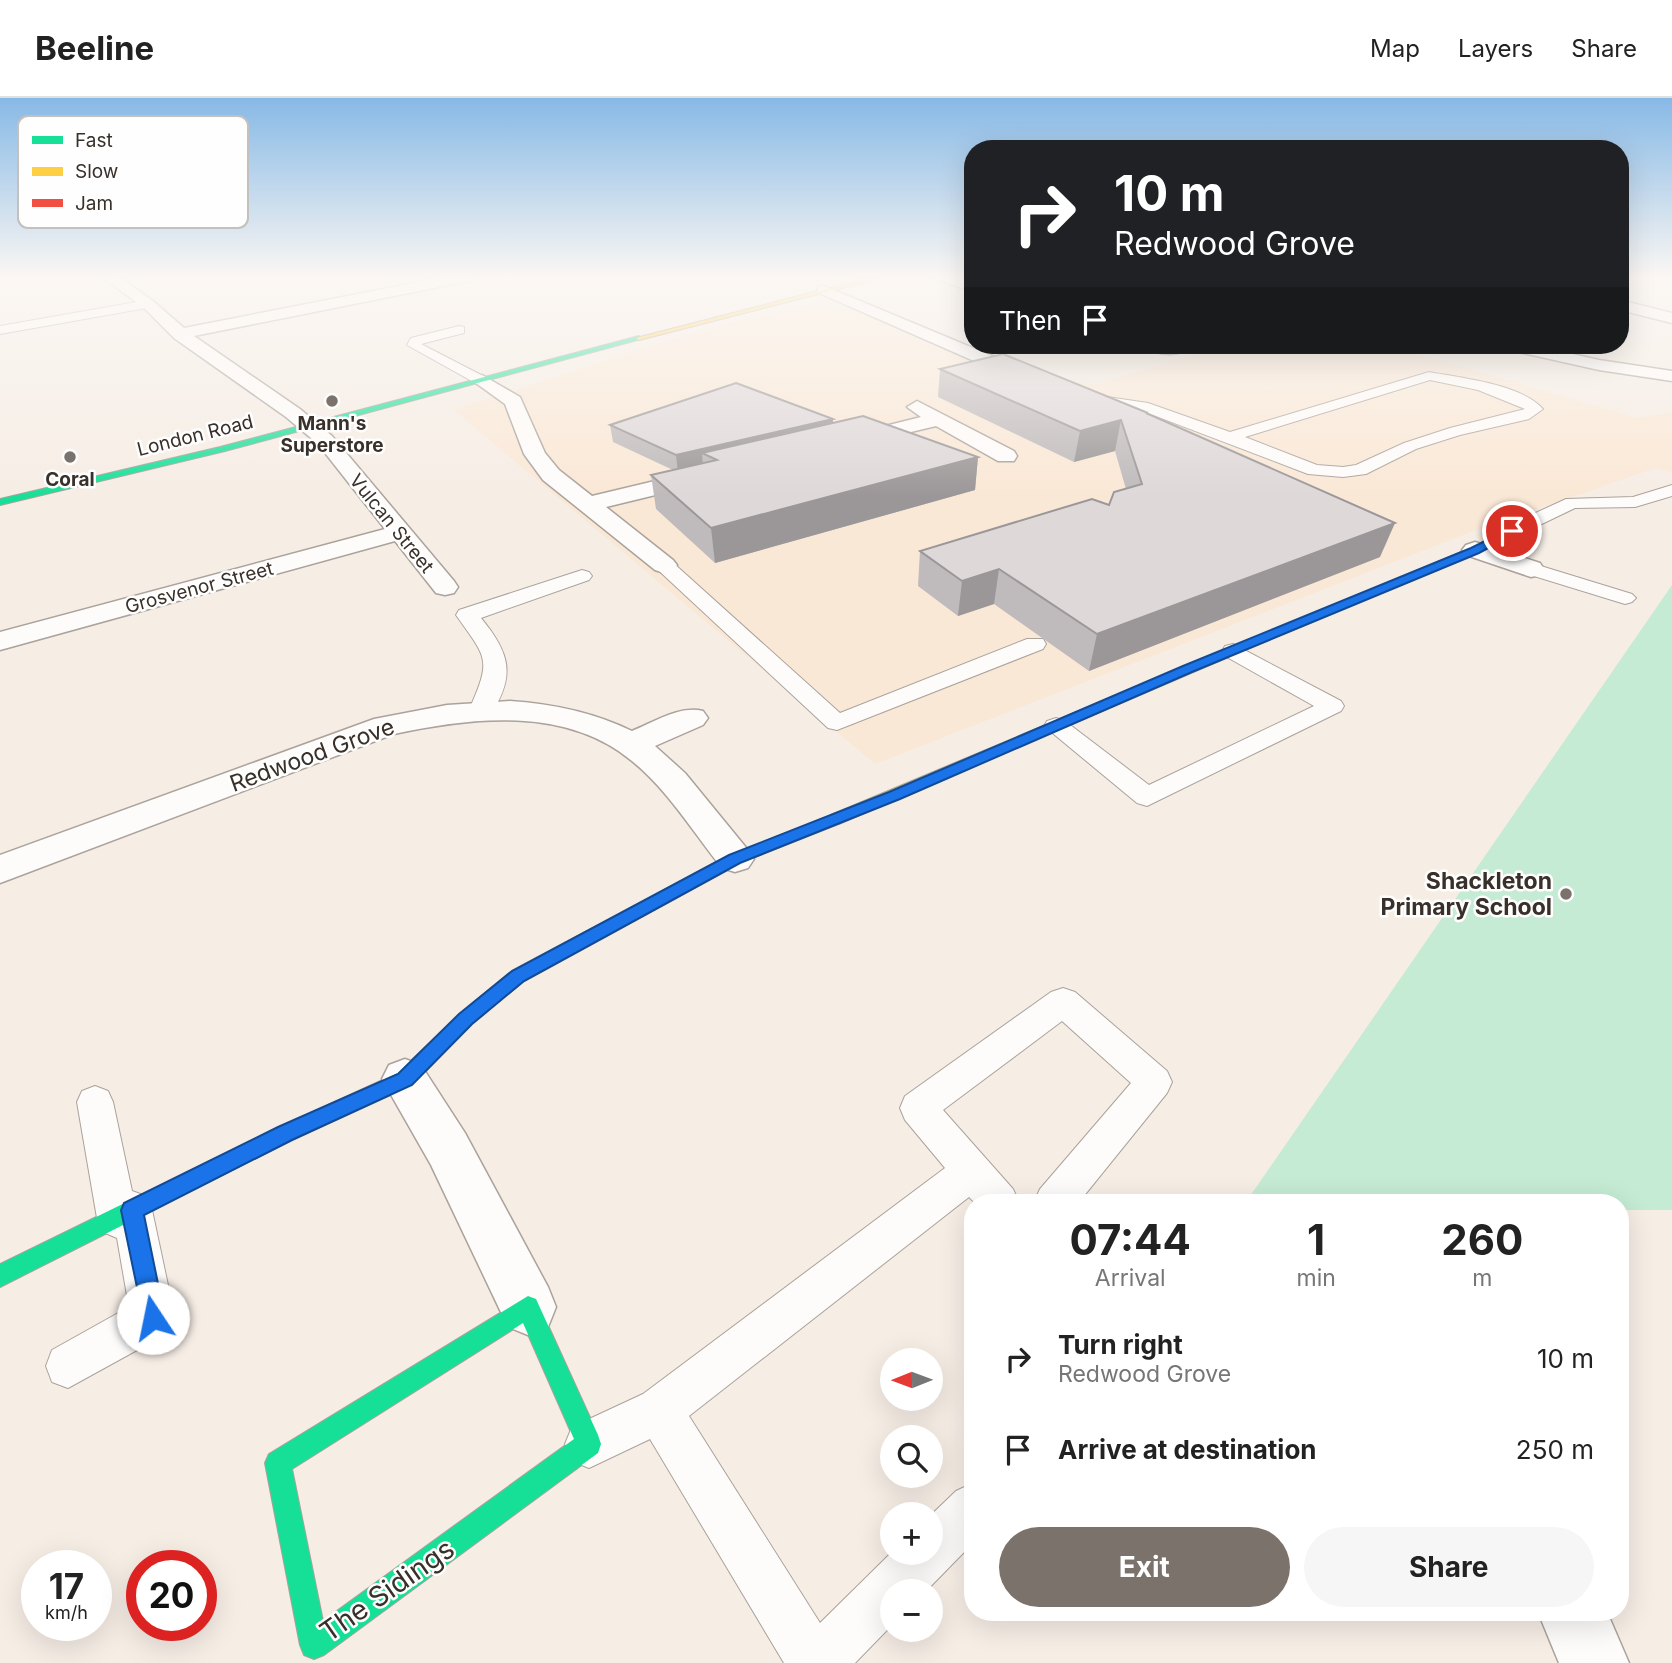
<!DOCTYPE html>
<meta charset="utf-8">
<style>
:root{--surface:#fff;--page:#f6f6f6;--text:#222;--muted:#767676;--line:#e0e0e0;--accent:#7a726b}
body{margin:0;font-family:Inter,sans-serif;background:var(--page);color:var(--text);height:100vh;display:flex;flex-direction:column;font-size:26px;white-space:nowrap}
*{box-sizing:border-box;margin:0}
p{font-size:23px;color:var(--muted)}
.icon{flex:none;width:38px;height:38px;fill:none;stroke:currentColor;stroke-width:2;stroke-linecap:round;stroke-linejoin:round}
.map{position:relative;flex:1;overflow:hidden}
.panel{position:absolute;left:964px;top:1096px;width:665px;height:427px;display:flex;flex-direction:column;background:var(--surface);border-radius:28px;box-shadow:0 7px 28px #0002}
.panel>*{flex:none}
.guide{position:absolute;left:964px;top:42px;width:665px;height:214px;border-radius:28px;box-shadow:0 7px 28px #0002;background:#202124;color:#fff;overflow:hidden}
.needle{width:46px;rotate:269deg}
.tools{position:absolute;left:880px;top:1250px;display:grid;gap:14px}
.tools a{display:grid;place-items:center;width:63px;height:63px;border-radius:50%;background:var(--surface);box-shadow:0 7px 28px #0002;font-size:35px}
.speed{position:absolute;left:21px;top:1452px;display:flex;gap:14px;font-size:35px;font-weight:700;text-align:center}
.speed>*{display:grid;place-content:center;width:91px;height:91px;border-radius:50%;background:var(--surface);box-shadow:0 7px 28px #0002;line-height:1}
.speed small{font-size:18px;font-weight:400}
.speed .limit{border:10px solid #d22;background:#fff;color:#111}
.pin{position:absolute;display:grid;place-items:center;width:60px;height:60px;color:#fff;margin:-30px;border:4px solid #fff;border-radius:50%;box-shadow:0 2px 7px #0007}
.me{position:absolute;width:77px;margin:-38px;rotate:349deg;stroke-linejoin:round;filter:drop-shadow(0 0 5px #0008)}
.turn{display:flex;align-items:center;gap:24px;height:147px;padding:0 35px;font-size:32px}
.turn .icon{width:91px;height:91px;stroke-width:2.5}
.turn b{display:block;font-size:49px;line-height:60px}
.then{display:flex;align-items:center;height:66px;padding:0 35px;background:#0003;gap:14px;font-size:26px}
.eta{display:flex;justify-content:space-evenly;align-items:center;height:119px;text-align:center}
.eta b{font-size:42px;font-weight:700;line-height:49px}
.primary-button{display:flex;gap:14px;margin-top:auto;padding:14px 35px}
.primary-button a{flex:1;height:80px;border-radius:42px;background:var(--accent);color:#fff;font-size:28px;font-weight:700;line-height:80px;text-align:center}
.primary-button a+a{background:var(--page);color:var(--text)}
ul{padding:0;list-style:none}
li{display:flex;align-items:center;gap:21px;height:91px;padding:0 35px}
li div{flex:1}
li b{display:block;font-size:26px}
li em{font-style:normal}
header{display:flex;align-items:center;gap:42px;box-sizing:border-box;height:98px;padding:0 35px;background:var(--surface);border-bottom:2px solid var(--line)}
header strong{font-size:33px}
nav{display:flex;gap:38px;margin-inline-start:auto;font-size:24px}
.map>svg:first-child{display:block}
</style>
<header>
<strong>Beeline</strong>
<nav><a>Map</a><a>Layers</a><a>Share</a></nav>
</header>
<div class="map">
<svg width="1672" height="1565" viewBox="0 0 1672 1565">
<rect width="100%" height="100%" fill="#f6ede5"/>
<polygon fill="#fae8d6" points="845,196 1051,282 1100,285 1227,247 1388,247 1637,320 1672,314 1672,374 1656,370 1476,432 875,666 454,312 697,233"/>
<polygon fill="#c5ebd4" points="1672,487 1672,1112 1621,1112 1620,1104 1246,1104"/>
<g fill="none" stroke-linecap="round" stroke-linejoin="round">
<defs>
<g id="lane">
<polygon points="148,202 152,203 152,209 0,236 0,228"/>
<polygon points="459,228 464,229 464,235 421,246 487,280 487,286 477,286 407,247 411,240"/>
<path d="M1429 274C1461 280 1521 286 1543 311L1529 321 1460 337 1416 351 1366 376 1343 379 1308 376 1140 312 1087 304 1080 300 1087 296 1148 305 1230 334ZM1430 282 1478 292 1525 311 1450 330 1404 345 1356 367 1343 369 1317 367 1245 339Z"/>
<polygon points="1672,387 1672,398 1635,409 1575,410 1519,437 1512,439 1503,433 1505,429 1566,401 1633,399"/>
<polygon points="664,461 671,463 840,615 1027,541 1043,541 1046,546 1043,551 837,632 828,630 657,471 654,467 657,463"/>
<polygon points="1531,465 1632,496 1636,500 1632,504 1625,506 1524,475 1521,471 1524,467"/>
<path d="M582 472 589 474 592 478 589 482 481 520C509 554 517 577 490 617L481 619 472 617 469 612C492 560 487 561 456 517L459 512Z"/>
<polygon points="1233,546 1341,603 1344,608 1341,613 1147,708 1137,705 1044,628 1047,623 1056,620 1065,623 1149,687 1314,608 1225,558 1222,553 1225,548"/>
<polygon points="1063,890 1075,894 1167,973 1172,984 1167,995 1079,1104 1034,1104 1040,1091 1131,985 1062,923 943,1012 1013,1091 1019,1104 974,1104 969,1099 689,1318 820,1525 892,1454 931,1454 931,1417 956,1393 973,1385 973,1445 926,1493 892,1493 892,1527 855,1565 784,1565 650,1341 589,1370 572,1363 565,1346 572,1329 643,1296 945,1070 905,1022 900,1010 905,998 1051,894"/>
<polygon points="95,988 108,993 113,1004 132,1093 146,1098 152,1112 175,1220 168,1235 68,1290 52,1284 46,1268 52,1252 129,1209 117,1140 103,1134 97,1120 77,1004 82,993"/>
</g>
<g id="street">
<polygon points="101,178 118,178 153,203 184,230 450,178 481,178 474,182 194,238 300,311 332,338 454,483 458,489 454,495 445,497 436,495 395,443 0,552 0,534 385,431 318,346 286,319 174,240 143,209"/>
<polygon points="928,178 951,178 973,185 973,194"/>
<polygon points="824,188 1038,277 1040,281 1031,287 1024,285 819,195 817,192 819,189"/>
<polygon points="1620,202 1672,215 1672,225 1620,212"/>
<path d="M1143 247H1195C1182 259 1156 259 1143 247Z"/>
<polygon points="1517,247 1532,247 1599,262 1672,273 1672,283 1599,272 1523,255 1517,254 1514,250"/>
<polygon points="482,277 520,299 545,355 559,372 592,398 705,371 713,373 716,378 713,383 606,409 673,462 677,467 673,472 664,475 655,472 543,382 524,356 505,306 473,283"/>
<polygon points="917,303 1014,353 1017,358 1014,363 998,363 936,328 848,349 841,347 838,343 841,339 921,319 907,309"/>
<polygon points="1475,444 1540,465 1544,471 1540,477 1531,479 1466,457 1462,452 1466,447"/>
<path d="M510 603C553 606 593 614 632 633 654 624 680 607 703 613L708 620 703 627 655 648 685 675 748 752 754 761 748 770 735 774 722 770C693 734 668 692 632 663 566 608 472 619 394 636L0 785V757L374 621 447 607Z"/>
<polygon points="405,961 421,967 465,1035 548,1189 556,1209 548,1229 528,1237 508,1229 431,1067 382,981 389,967"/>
<polygon points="1538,1514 1607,1514 1629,1565 1559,1565"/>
</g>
<g id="fast">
<polygon points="639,238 641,241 225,353 0,407 0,401 220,349"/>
<polygon points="836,716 841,717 843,721 841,725 740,765 524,883 472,926 412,987 292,1042 0,1189 0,1166 278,1030 398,975 460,916 512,873 730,757"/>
<path d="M528 1198 536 1201 598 1337 601 1346 598 1355 324 1557 314 1561 304 1557 300 1547 265 1365 269 1356ZM523 1225 574 1341 323 1523 292 1371Z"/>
</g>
<g id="slow">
<polygon points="877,178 889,178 639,242 636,240"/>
<polygon points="1243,544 1247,545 1247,551 841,725 836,726 829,721 831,717"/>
</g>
<polygon id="jam" points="1508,431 1517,433 1479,454 1247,551 1239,551 1237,548 1471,450"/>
</defs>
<use href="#lane" stroke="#aaa29b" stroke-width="2"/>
<use href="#street" stroke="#aaa29b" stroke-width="3"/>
<use href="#fast" stroke="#aaa29b" stroke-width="2"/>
<use href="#slow" stroke="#aaa29b" stroke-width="2"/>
<use href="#jam" stroke="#aaa29b" stroke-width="2"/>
<use href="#lane" fill="#fefcfb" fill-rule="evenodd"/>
<use href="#street" fill="#fefcfb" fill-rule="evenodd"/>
<use href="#fast" fill="#16e098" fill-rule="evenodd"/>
<use href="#slow" fill="#ffcf43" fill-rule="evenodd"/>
<use href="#jam" fill="#f24e42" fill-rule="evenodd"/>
</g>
<g fill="#bfbabb">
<polygon points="940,271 1148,315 1148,316 1380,459 1089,573 994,506 958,518 918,488 920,453 1109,407 1126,391 1115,353 1074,364 938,299"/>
<polygon points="833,325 978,359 975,392 715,465 656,411 651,377 673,372 613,344 610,327"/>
</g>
<g fill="#9b9798">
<polygon points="833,321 833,338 717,362 702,355 703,369 678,375 676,357"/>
<polygon points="1121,322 1115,353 1074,364 1080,333"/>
<polygon points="978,359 975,392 715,465 711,430"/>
<polygon points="1395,425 1380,459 1089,573 1097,536"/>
<polygon points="999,471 994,506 958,518 962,483"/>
</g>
<g fill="#ded8d9" stroke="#9b9798" stroke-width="2">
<polygon points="1003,256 1148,315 1146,315 1395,425 1097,536 999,471 962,483 920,453 1092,401 1109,407 1114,394 1142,386 1121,322 1080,333 940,271"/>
<polygon points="736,285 833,321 676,357 610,327"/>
<polygon points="863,318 978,359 711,430 651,377 717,362 702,355"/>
</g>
<linearGradient id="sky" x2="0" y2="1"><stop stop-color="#87b9e6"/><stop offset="0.45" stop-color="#fbf7f3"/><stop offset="1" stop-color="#fbf7f3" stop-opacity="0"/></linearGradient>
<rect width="1672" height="398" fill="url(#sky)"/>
<polygon fill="#1a73e8" stroke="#114b97" stroke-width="2" points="1512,430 1517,433 1516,435 1479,455 1192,574 900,701 740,765 524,883 472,926 412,987 292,1042 144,1117 165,1220 161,1228 153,1232 145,1228 121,1112 124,1105 278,1029 398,976 459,916 512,873 729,757 889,694 1183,568 1471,450"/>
<g fill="#7a726b" stroke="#fefefe" stroke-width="2.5">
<circle cx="332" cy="303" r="7"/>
<circle cx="70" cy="359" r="7"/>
<circle cx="1566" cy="796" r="7"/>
</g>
<g text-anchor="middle" stroke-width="5" stroke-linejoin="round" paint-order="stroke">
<g font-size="19" font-weight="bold" fill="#383029" stroke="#fefefe">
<text x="332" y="332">Mann's<tspan x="332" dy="22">Superstore</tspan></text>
<text x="70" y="388">Coral</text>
</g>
<g font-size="19" fill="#383029" stroke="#fefefe">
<text transform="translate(195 337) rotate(-14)" y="7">London Road</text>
<text transform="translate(392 425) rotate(51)" y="7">Vulcan Street</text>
<text transform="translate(199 489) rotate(-15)" y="7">Grosvenor Street</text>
</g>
<g font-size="23" fill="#383029" stroke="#fefefe">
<text transform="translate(312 657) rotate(-20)" y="8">Redwood Grove</text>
</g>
<g font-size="23" font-weight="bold" fill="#383029" stroke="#fefefe" text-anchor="end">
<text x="1552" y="791">Shackleton<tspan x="1552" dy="26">Primary School</tspan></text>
</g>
<g font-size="28" fill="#383029" stroke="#fefefe">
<text transform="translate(387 1492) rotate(-35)" y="10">The Sidings</text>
</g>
</g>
<rect x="18" y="18" width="230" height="112" rx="10" fill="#fefefe" stroke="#c3c0be" stroke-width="2"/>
<rect x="32" y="38" width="31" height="8" fill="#16e098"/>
<rect x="32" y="69" width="31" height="9" fill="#ffcf43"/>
<rect x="32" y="101" width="31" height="8" fill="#f24e42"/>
<g font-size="19" fill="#383029">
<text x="75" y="49">Fast</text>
<text x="75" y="80">Slow</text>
<text x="75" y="112">Jam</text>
</g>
</svg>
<div class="tools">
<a><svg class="needle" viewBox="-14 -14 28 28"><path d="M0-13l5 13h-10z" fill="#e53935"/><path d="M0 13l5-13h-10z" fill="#767676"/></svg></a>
<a><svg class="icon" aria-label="search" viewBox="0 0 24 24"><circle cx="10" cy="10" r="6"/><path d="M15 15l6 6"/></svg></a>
<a>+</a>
<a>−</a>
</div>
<div class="speed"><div>17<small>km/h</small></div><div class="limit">20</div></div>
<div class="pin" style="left:1512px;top:433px;background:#d93025"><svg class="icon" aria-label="arrive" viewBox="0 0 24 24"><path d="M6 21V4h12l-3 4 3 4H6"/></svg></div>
<svg class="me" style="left:153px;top:1220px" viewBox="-20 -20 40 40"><circle r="19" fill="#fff"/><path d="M0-13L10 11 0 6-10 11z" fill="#1a73e8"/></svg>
<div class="guide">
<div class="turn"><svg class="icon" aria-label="right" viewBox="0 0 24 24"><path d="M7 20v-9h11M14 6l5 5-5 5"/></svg><div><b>10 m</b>Redwood Grove</div></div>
<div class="then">Then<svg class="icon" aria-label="arrive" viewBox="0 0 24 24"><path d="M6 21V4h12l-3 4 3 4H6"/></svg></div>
</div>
<section class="panel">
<div class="eta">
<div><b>07:44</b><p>Arrival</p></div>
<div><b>1</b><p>min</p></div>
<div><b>260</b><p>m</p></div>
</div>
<ul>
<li><svg class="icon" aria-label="right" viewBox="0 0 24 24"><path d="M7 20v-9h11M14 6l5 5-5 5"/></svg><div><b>Turn right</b><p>Redwood Grove</p></div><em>10 m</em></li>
<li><svg class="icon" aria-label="arrive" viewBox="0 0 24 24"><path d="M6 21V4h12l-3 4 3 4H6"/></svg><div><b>Arrive at destination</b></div><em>250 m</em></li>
</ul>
<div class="primary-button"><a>Exit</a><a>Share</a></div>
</section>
</div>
